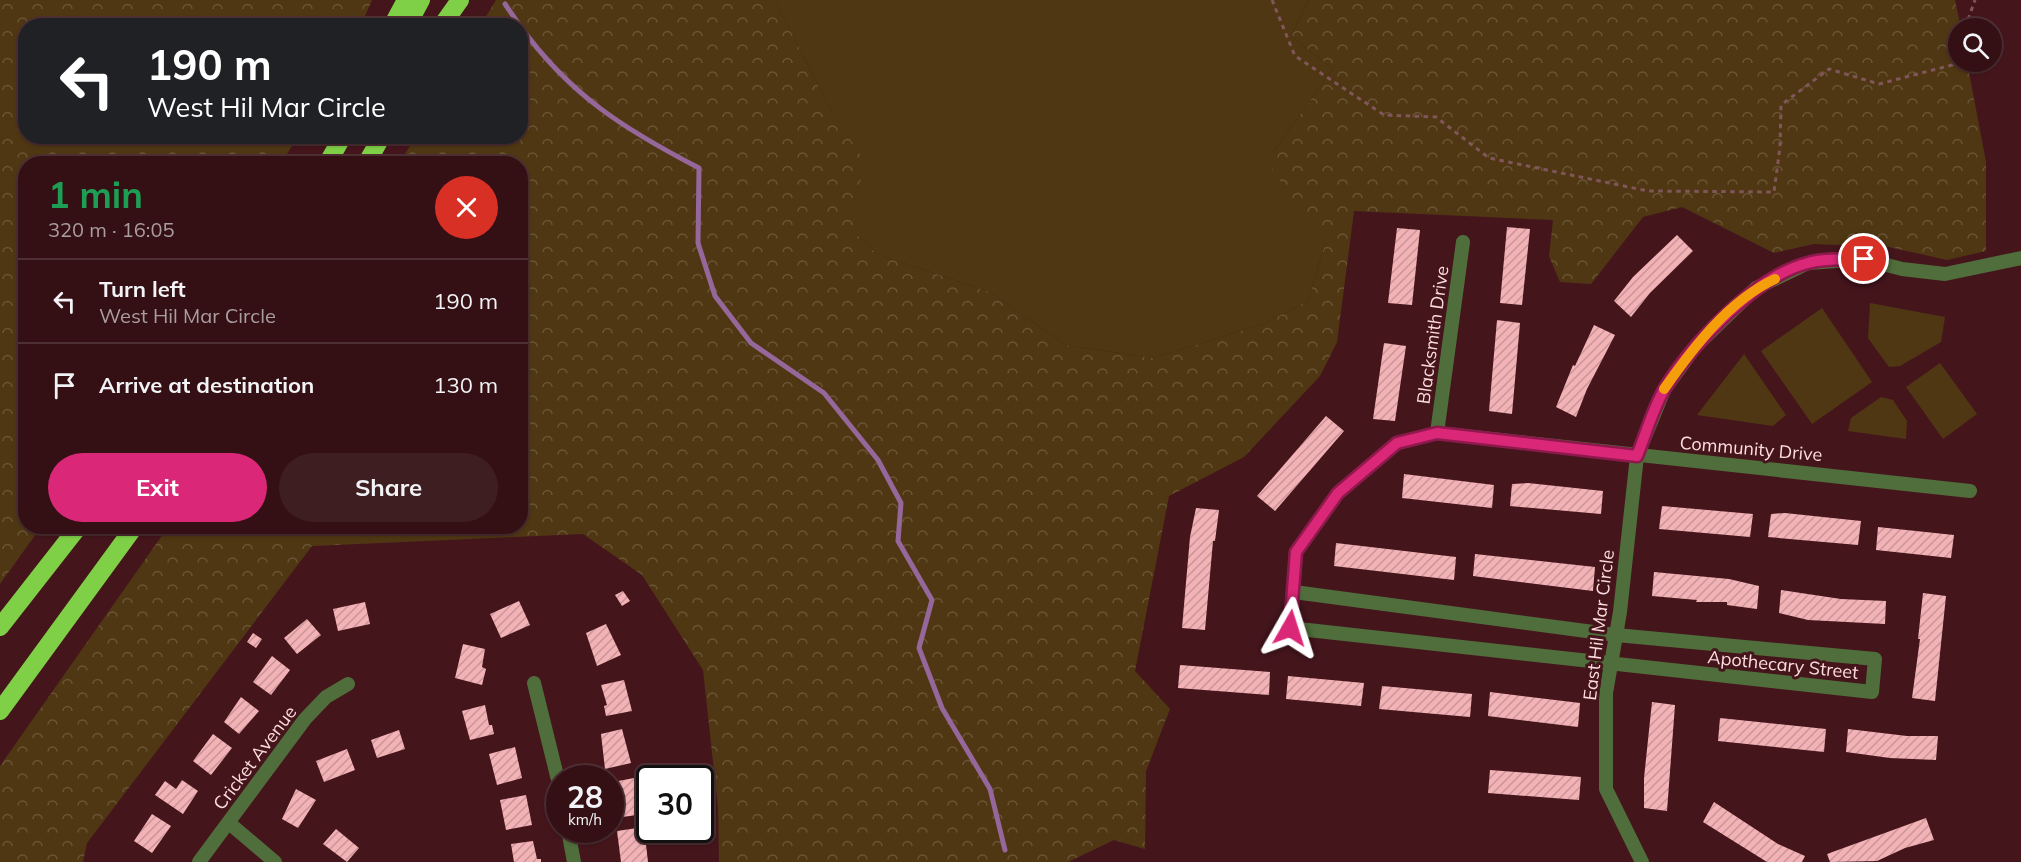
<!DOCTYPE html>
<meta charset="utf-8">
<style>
:root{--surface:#341015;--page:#3f1e22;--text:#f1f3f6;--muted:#a99da0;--line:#4e3034;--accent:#db2777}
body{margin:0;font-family:Mulish,sans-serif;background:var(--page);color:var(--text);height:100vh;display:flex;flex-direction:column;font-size:22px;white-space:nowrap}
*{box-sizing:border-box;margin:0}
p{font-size:20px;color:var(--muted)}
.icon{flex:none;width:33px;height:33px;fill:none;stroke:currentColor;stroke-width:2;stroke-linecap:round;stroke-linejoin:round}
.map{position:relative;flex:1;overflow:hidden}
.details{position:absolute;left:18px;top:156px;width:510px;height:378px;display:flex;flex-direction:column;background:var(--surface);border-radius:24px;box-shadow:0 2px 4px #0004,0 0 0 2px var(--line)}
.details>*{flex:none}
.guide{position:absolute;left:18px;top:18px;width:510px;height:126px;border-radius:24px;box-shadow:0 2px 4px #0004,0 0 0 2px var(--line);background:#202124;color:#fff;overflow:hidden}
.fabs{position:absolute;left:1948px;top:18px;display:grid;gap:12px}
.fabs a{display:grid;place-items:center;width:54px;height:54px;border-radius:50%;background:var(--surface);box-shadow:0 2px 4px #0004,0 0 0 2px var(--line);font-size:30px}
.speed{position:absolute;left:546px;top:765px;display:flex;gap:12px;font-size:30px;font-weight:700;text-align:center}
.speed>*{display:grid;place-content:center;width:78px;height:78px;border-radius:50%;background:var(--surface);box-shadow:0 2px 4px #0004,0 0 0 2px var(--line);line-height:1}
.speed small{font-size:15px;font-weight:400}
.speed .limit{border:3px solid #111;border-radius:9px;background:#fff;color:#111}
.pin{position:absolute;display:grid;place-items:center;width:51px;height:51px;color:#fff;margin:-26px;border:3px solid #fff;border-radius:50%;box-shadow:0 2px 6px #0007}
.me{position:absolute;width:66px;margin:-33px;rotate:6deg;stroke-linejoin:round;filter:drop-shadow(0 0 4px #0008)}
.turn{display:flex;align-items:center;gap:21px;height:126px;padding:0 30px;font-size:27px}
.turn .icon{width:78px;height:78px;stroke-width:2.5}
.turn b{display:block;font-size:42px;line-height:51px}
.round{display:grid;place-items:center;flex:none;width:63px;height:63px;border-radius:32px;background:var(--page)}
.head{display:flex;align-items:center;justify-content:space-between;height:102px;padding:0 30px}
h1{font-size:36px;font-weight:700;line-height:45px;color:#1e9e55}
.cta{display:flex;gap:12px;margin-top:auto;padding:12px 30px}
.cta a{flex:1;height:69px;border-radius:36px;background:var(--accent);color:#fff;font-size:24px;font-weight:700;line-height:69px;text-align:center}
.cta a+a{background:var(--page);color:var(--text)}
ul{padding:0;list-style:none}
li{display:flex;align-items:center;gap:18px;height:84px;padding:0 30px;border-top:2px solid var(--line)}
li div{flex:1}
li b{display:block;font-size:22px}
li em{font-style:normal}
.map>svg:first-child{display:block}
</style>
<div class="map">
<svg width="2021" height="862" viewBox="0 0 2021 862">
<defs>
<pattern id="forest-crowns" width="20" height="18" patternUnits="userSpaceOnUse" patternTransform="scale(1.5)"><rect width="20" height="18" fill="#4f3713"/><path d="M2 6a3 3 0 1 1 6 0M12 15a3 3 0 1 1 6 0" fill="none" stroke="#695435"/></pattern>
<pattern id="building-hatch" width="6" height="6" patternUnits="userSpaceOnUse" patternTransform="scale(1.5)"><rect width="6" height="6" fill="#f3b2b6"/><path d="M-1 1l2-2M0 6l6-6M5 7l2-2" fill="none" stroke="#c99699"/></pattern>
</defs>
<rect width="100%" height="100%" fill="#45151c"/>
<g fill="#4f3713">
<polygon points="775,0 1309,0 1291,36 1333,69 1273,152 1325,244 1308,301 1263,324 1153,358 1066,345 990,292 877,254 854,232 854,204 865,163 830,109"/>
<polygon points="1870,303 1945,317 1941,342 1900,366 1889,367 1868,338"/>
<polygon points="1822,308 1872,382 1812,424 1761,351"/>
<polygon points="1744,354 1786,415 1773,426 1697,415"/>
<polygon points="1940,363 1977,414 1943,439 1906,387"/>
<polygon points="1881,397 1893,400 1907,421 1906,439 1848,431 1851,418"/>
</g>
<g fill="url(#forest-crowns)">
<polygon points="0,0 372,0 361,25 26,26 26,136 298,137 281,163 26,164 26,526 41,527 0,584"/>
<polygon points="496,0 775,0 830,109 866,163 854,204 854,232 877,254 990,292 1066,345 1153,358 1263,324 1308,301 1325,244 1272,170 1273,152 1333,69 1291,36 1309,0 1955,0 1961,28 1959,62 1967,62 1986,162 1986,251 1947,260 1889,247 1814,244 1774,253 1682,207 1643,217 1591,284 1560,282 1549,256 1553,220 1354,211 1337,342 1320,376 1244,457 1169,496 1135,671 1170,709 1146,771 1145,849 1114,840 1068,862 719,862 718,807 703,670 642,575 583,534 312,546 87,843 83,862 0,862 0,766 168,527 520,526 520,164 399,163 416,137 520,136 520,26 481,25"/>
</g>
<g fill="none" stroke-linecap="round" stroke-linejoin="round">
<g stroke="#95679b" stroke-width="5">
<polyline points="505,4 520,26"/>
<path d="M520 26C571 96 624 129 699 168L698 243 715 296 751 343 824 393 878 460 901 503 898 541 932 600 919 648 942 708 990 789 1005 850"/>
</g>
</g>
<g fill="url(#building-hatch)">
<polygon points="1507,227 1530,229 1522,305 1500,303"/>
<polygon points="1397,228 1420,230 1412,305 1388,303"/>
<polygon points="1677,235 1693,251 1650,293 1631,317 1614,301 1633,277"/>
<polygon points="1497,320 1520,323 1512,414 1489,411"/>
<polygon points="1594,325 1615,335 1587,389 1576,417 1556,407 1573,365 1575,366"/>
<polygon points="1384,343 1406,346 1395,421 1373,419"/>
<polygon points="1326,416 1344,431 1275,511 1257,496"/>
<polygon points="1404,474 1494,485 1492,508 1402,498"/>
<polygon points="1528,483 1603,491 1601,514 1510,506 1512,484"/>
<polygon points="1662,506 1753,514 1750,537 1659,529"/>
<polygon points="1196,508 1219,510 1215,541 1213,541 1205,630 1182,628 1190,537"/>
<polygon points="1785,513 1861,521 1858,545 1768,537 1771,514"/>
<polygon points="1878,527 1954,535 1951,558 1876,550"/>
<polygon points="1336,543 1456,557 1454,580 1334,566"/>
<polygon points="1475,554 1595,567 1593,591 1473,576"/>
<polygon points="1654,572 1729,579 1759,586 1757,609 1727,605 1727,602 1696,602 1697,600 1652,596"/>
<polygon points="1781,590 1841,599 1886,601 1885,624 1808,620 1779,613"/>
<polygon points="623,591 630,601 622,606 615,595"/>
<polygon points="1923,593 1946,596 1935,701 1912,698 1920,639 1918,639"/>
<polygon points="519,601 530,625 501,638 490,614"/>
<polygon points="365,602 370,624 338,631 333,609"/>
<polygon points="307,619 321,635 297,654 284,638"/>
<polygon points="606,624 621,655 597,666 586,633"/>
<polygon points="253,633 262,639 256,648 247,642"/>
<polygon points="463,644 485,649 482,667 486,669 482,685 455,678"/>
<polygon points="272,656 290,670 271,695 253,682"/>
<polygon points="1180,665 1270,672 1269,695 1178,688"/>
<polygon points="1288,676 1364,683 1361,706 1286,699"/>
<polygon points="624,680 632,711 606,716 604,706 607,705 601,685"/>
<polygon points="1382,686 1472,694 1470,717 1379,709"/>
<polygon points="1490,692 1580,703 1578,727 1488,716"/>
<polygon points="241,697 259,711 239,734 224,722"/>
<polygon points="1652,702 1675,705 1667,811 1644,808 1644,778"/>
<polygon points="485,705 489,725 492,725 494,734 470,740 462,711"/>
<polygon points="1720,718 1826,729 1824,752 1718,741"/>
<polygon points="622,729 631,763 605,769 601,734"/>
<polygon points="1848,729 1907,736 1938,736 1936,760 1890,758 1846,752"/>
<polygon points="399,730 405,749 377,758 371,740"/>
<polygon points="213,734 232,748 211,775 193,761"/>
<polygon points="515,747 522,778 497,785 489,754"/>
<polygon points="347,749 355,770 324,782 316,761"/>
<polygon points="1490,770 1581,777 1579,800 1488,793"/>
<polygon points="634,778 641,812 637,815 615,818 611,802 615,801 613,782"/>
<polygon points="182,780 198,791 183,814 155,795 165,781 176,789"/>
<polygon points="296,789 316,800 298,828 282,819"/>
<polygon points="526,795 532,825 506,830 500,800"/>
<polygon points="1714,802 1778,844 1805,856 1802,862 1767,862 1703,822"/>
<polygon points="152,814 171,826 152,853 134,841"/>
<polygon points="1926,818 1934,840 1905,848 1877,861 1830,862 1827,854"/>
<polygon points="644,827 648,862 621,862 617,831"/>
<polygon points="336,829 359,848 347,862 323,844"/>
<circle cx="675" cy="837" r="6"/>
<polygon points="533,841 537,859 541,859 541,862 514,862 511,844"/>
</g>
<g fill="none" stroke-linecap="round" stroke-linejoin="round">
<g stroke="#81565b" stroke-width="3" stroke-dasharray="4.5 4.5" stroke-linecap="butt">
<polyline points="1272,0 1295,56 1384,115 1436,117 1489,158 1648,191 1774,192 1780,147 1781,105 1829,69 1879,84 1952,65 1959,45"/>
<polyline points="1965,28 1975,0"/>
</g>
<g stroke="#4f6e3c" stroke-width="14">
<polyline points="1437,433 1463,242"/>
<polyline points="1294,592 1616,635 1875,659 1872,692 1290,628 1296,552 1338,493 1397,443 1437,433 1970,491"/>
<polyline points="534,683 560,788"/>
<polyline points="229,823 275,862"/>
<polyline points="568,830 574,862"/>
<polyline points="199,862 305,719 326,697 348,684"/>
<polyline points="1642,862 1606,789 1606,693 1620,612 1637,456 1664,390 1696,346 1756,288 1808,263 1864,259 1902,269 1945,274 2021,258"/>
</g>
<g stroke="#80d047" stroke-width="18">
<polyline points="443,24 460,0"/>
<polyline points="392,26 406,0"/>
<polyline points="407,26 421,0"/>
<polyline points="327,164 343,136"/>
<polyline points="366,164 382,136"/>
<polyline points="0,627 79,526"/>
<polyline points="0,711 135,526"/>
</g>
</g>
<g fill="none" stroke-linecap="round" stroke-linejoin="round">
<defs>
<path id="route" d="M1290 628 1296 552 1338 493 1397 443 1437 433 1637 456C1646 434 1653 408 1665 388 1693 343 1756 276 1808 263 1825 258 1846 260 1864 259"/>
</defs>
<use href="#route" stroke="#8e194d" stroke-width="15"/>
<use href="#route" stroke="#db2777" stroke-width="10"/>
<path stroke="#f59e0b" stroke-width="10" d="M1664 389C1693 348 1728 301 1775 279"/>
</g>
<g text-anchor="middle" stroke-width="6" stroke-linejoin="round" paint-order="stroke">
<g font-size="18" fill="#fedddf" stroke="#45151c">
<text transform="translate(1433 335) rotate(-82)" y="6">Blacksmith Drive</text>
<text transform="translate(1751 449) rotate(5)" y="6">Community Drive</text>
<text transform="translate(1599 625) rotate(-83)" y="6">East Hil Mar Circle</text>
<text transform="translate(1783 665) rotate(6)" y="6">Apothecary Street</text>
<text transform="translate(255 758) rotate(-53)" y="6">Cricket Avenue</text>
</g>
</g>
</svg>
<div class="fabs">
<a><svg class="icon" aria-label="search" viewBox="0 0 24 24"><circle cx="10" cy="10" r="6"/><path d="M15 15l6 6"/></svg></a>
</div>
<div class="speed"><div>28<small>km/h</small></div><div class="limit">30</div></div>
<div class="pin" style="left:1864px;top:259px;background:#d93025"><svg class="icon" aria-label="arrive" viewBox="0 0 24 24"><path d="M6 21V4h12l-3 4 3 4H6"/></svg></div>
<svg class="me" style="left:1290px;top:628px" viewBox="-20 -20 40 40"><path d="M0-17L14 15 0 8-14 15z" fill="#db2777" stroke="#fff" stroke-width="4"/></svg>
<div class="guide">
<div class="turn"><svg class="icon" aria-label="left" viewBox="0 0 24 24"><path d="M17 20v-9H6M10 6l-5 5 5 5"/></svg><div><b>190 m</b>West Hil Mar Circle</div></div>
</div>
<section class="details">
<div class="head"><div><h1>1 min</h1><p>320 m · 16:05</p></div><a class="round" style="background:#d93025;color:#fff"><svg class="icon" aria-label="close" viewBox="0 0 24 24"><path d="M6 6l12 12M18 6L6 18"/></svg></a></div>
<ul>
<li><svg class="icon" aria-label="left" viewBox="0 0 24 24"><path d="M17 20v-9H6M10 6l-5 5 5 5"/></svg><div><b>Turn left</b><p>West Hil Mar Circle</p></div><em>190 m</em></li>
<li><svg class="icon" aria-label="arrive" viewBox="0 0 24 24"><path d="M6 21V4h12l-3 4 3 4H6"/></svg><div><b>Arrive at destination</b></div><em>130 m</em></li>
</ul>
<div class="cta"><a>Exit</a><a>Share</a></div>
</section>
</div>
